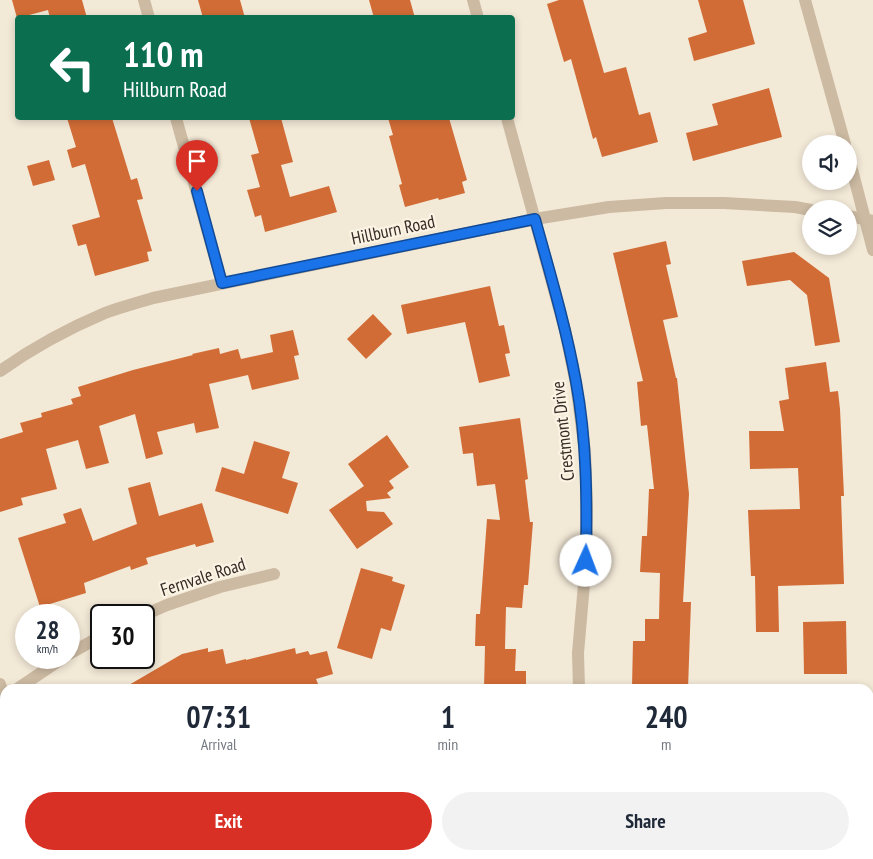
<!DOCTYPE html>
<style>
:root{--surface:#fff;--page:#f2f2f3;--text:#1f2937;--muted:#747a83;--accent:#d93025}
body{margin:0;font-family:"PT Sans Narrow",sans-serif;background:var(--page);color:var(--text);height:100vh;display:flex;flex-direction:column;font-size:19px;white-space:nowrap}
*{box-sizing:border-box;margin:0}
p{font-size:16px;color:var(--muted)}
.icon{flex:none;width:28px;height:28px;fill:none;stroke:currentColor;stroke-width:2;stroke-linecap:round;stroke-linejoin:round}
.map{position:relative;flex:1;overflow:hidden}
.details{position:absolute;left:0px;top:684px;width:874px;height:176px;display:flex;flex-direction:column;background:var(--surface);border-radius:15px 15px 0 0;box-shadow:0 2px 8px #0003}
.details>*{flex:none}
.guide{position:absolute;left:15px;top:15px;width:500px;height:105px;border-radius:5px;box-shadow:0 2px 8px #0003;background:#0b6e4f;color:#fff;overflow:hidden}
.tools{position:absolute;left:802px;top:135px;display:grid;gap:10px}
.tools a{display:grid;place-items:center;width:55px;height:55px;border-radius:50%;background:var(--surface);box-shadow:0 2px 8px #0003;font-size:25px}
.speed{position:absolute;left:15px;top:604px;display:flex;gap:10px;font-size:25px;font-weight:700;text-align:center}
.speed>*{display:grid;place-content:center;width:65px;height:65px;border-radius:50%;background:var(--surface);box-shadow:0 2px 8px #0003;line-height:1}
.speed small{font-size:12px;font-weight:400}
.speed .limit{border:2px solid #111;border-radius:8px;background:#fff;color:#111}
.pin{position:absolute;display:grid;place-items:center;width:42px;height:42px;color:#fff;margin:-51px -21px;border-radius:50% 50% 50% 0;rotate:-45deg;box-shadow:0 0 5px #0007}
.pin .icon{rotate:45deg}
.me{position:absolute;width:55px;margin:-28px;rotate:2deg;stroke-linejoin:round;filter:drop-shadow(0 0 4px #0008)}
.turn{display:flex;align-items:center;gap:18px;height:105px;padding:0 25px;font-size:22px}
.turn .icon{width:65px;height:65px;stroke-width:2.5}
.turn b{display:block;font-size:35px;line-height:42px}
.eta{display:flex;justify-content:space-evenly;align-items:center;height:85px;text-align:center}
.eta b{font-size:30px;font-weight:700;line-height:35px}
.action{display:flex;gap:10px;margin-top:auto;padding:10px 25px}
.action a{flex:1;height:58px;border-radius:30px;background:var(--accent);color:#fff;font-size:20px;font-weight:700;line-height:58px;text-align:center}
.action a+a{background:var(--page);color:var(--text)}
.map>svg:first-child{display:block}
</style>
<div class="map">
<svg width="873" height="859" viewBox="0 0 873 859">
<rect width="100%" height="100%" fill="#f3e9d7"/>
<g fill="#d26c36">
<polygon points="12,0 82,0 87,18 50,18 48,10 18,18 17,18"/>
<polygon points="198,0 240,0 245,18 203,18"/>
<polygon points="369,0 410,0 415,18 374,18"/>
<polygon points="559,0 583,0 604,73 626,67 639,115 650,112 658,142 602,157 596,137 593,139 571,59 564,62 547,4"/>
<polygon points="698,0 743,0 755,44 694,61 688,38 707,32"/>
<polygon points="769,88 782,137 693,161 686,133 718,125 712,104"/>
<polygon points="67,118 112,118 131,180 137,178 143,199 137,200 152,251 147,252 149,261 95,276 86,244 78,246 72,225 100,217 85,164 72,168 67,150 76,147"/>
<polygon points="249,118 281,118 293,162 281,165 290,197 329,186 337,212 265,232 261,215 255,217 247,190 260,187 251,155 259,153"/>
<polygon points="388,118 449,118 467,180 462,182 465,193 439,200 438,198 405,207 399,185 402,184 389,136 393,135"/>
<polygon points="49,160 55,180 33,186 27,166"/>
<polygon points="666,241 671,264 666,265 678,317 663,320 676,378 677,378 689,494 683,602 691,602 688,689 632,687 633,641 645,641 645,619 659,619 660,573 640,572 642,536 647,536 649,489 654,489 647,425 641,426 637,382 643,381 613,253"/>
<polygon points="794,252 829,278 840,342 815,346 807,295 790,280 747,286 742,261"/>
<polygon points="490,286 499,326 504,325 510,353 505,354 510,376 479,383 465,322 407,334 401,305"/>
<polygon points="373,314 392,334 366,359 347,339"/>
<polygon points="293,330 299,355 294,356 299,379 252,390 248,375 209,384 219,428 196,433 194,423 157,432 163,454 146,459 135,414 99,426 109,463 86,469 78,440 46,449 57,489 21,498 23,505 0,512 0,439 23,432 20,423 42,417 41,413 73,404 71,399 81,396 78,387 133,370 193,355 192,354 219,348 220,354 238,349 241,359 273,352 270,335"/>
<polygon points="826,362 830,392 838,391 840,409 844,496 841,496 844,584 778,586 779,632 756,632 755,576 751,576 748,510 800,509 798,468 750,469 749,431 784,431 779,401 789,399 785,368"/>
<polygon points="520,418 528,479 525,480 530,522 533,522 528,585 524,585 522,608 506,607 505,649 516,649 515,671 526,671 526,689 484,689 485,646 475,646 476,614 480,614 487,519 500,520 495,484 477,486 473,453 463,454 459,427"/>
<polygon points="387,435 409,467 389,481 394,488 387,493 391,498 366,501 367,511 384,512 393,524 357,549 329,510 364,486 348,464"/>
<polygon points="254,441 290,452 282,478 298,483 288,514 215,491 222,467 244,474"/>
<polygon points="150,482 159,516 202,503 214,542 196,547 195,544 146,558 148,564 131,570 130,566 84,583 86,593 40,607 18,538 66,523 63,514 81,508 93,541 137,524 128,488"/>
<polygon points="361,568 393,577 392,581 405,585 391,631 381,628 372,659 337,648"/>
<polygon points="846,621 847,674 804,674 803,622"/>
<polygon points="208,648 208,652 223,649 226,664 246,659 246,660 295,648 296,654 308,651 310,655 327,651 333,674 316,679 318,684 298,689 259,689 258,685 240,689 228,689 226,684 206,689 122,689 182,654"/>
</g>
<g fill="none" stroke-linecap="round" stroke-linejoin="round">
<g stroke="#ccbaa2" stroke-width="12">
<polyline points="144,0 149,18"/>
<polyline points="473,0 478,18"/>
<polyline points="805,0 845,144"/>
<polyline points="176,118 222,283"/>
<polyline points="507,118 565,330 576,384 585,452 587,506 586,561 578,653 579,689"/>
<polyline points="849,158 873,250"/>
<polyline points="849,216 873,221"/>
<path d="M0 371C34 347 67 329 105 313 121 307 137 303 153 298L535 219 609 207 666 203H724L795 207 811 210"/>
<polyline points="144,615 167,605 220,587 274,574"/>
<polyline points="69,654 101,636"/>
<polyline points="0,684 5,702"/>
<polyline points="17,689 63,658"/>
<polyline points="52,855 53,859"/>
<polyline points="597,855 598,859"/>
</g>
</g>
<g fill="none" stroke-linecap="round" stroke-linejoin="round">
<defs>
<path id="route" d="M197 191 222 283 535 219C550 273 566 327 576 382 587 441 587 501 586 561"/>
</defs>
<use href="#route" stroke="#114b97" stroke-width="12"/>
<use href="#route" stroke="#1a73e8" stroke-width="9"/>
</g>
<g text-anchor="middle" stroke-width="4.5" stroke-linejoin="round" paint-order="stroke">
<g font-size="18" fill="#362c25" stroke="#fbf3e3">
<text transform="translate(393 230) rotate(-12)" y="6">Hillburn Road</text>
<text transform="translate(563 431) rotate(-96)" y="6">Crestmont Drive</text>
<text transform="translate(203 577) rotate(-18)" y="6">Fernvale Road</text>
</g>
</g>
</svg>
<div class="tools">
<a><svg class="icon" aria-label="sound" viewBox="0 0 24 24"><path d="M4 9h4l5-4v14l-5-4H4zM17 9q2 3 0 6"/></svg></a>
<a><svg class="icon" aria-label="layers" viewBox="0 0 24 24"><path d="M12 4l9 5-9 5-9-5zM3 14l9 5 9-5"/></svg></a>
</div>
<div class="speed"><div>28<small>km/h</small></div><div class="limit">30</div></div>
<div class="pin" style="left:197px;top:191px;background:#d93025"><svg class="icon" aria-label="arrive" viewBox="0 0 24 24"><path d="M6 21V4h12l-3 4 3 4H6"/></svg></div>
<svg class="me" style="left:586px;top:561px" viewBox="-20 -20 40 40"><circle r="19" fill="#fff"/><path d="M0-13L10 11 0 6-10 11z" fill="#1a73e8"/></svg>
<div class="guide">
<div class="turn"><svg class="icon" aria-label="left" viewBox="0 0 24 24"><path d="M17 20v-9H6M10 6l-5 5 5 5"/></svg><div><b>110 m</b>Hillburn Road</div></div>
</div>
<section class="details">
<div class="eta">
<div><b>07:31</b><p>Arrival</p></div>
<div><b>1</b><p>min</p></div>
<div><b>240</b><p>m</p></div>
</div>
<div class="action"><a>Exit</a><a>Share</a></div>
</section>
</div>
